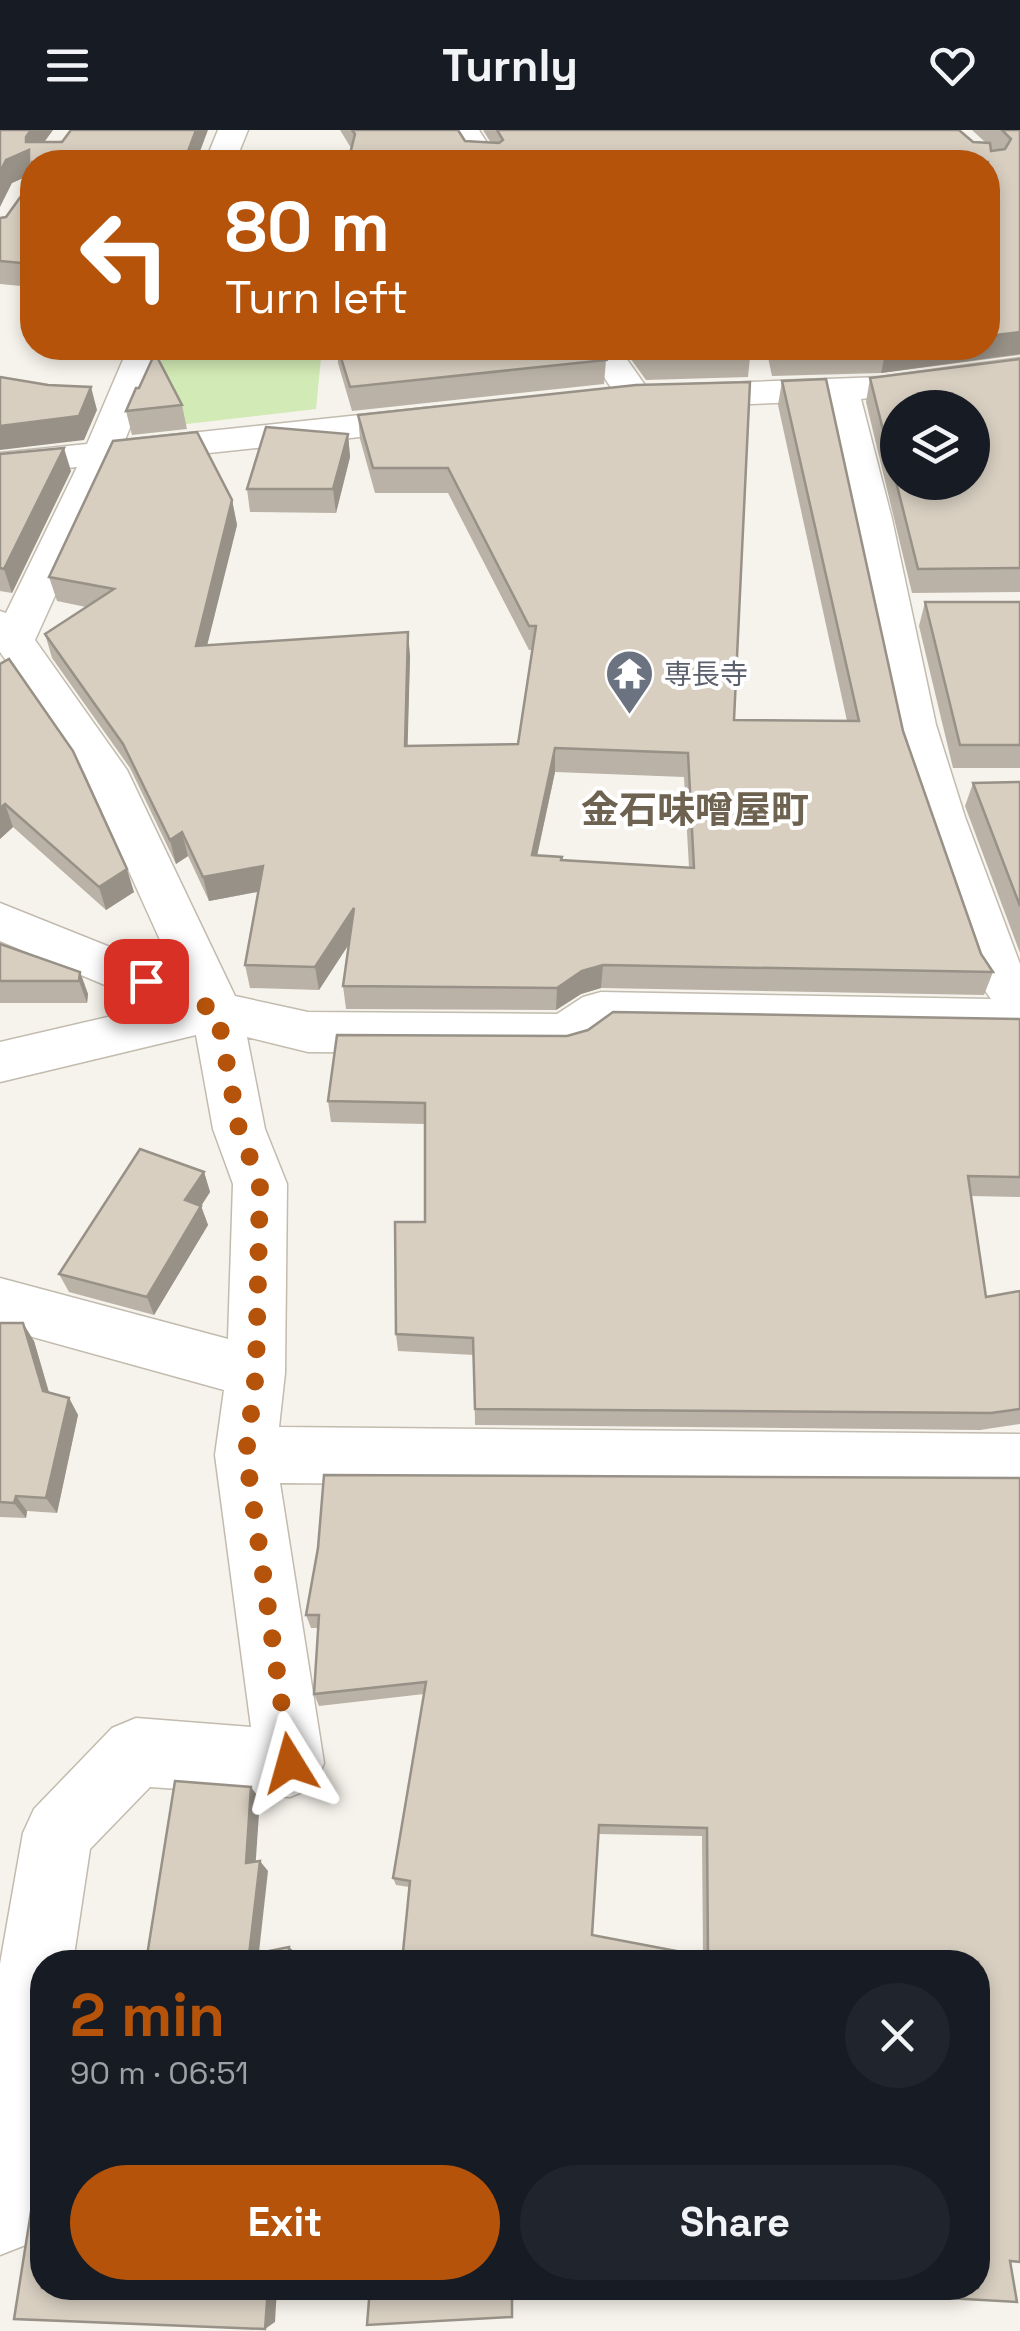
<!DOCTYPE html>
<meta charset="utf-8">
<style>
:root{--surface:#171b24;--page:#20242c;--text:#f1f3f6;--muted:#9ea1a6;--accent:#b45309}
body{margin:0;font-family:"Space Grotesk","Noto Sans JP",sans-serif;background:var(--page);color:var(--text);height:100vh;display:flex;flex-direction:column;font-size:38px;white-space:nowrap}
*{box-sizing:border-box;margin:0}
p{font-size:32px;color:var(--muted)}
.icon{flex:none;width:55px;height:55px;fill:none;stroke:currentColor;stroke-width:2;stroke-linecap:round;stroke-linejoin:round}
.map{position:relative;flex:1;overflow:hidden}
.sheet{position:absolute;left:30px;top:1820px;width:960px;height:350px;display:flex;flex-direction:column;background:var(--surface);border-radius:40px;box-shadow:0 5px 15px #0003}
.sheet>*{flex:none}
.banner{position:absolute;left:20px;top:20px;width:980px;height:210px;border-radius:40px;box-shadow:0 5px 15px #0003;background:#b45309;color:#fff;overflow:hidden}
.fabs{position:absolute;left:880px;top:260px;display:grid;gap:20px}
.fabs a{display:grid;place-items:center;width:110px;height:110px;border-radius:50%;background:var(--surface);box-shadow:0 5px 15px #0003;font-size:50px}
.pin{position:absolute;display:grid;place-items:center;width:85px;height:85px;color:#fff;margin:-42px;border-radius:20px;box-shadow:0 5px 15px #0006}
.me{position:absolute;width:110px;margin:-55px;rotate:352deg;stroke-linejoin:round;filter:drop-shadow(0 0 8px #0008)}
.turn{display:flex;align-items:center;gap:35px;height:210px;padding:0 40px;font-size:45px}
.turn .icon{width:130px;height:130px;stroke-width:2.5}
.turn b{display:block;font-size:70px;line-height:85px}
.round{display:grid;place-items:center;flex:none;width:105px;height:105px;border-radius:52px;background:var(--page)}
.head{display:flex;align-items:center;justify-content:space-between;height:170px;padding:0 40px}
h1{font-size:60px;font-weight:600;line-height:75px;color:var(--accent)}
.action{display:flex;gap:20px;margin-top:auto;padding:20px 40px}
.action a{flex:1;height:115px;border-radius:60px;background:var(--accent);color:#fff;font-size:40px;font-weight:600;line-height:115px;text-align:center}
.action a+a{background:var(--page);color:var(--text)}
header{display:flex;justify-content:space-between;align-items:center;height:130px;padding:0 40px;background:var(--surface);font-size:45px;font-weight:600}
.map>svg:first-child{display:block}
</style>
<header><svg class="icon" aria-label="menu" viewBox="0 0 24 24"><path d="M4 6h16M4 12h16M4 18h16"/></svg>Turnly<svg class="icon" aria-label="heart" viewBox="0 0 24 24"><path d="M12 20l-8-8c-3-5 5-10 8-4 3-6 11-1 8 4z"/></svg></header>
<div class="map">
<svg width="1020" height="2201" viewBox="0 0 1020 2201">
<rect width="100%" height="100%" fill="#f6f3ec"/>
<polygon fill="#d2eab5" points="166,218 322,218 316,279 161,297 137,288"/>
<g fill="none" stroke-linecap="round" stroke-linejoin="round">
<defs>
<g id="minor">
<polygon points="218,0 248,0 235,32 205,32"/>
<polygon points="449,0 479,0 499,32 469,32"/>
<path d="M128 218H162L125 310 435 277 448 280 453 288 448 296 435 299 115 333 35 510 127 640 235 866 308 882 557 884 583 867 601 862 991 869 975 846C946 763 911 679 892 592 868 485 851 377 825 271L675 277 662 274 657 266 662 258 675 255 881 247 1020 228V248L861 269 892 389 936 595 965 687 1020 834V908L610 900 584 918 566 924 308 922 247 907 265 999 287 1054 285 1243 279 1297 1020 1304V1360L280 1353 324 1633 314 1657 290 1667 150 1657 90 1719 73 1832H42V2056L39 2086 28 2114 0 2125V1834L23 1703 34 1679 112 1598 136 1588 251 1597 215 1325 224 1260 0 1198V1148L228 1209 233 1054 213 999 196 905 0 952V912L155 876 0 811V773L175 843 84 642 0 522V481L6 483 77 337 0 345V323L87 314Z"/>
<polygon points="585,218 619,218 652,265 647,273 634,276 621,273"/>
</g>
</defs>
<use href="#minor" stroke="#c2bbae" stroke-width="3"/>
<use href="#minor" fill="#fff" fill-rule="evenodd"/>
</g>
<g fill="#bab2a6" fill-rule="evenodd">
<polygon points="0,0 53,0 44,12 208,0 32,32 32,157 0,154 0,88 6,87 29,55 29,45 12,53"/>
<polygon points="340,0 458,0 465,11 491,13 483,0 959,0 973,12 986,13 972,0 1020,0 1020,225 881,243 772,246 766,218 988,218 351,18"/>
<polygon points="337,218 597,218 606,230 604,254 352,281 338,233"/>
<polygon points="623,218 751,218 748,247 646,250"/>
<polygon points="1020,229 1020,462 912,463 866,272 870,248"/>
<path d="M782 251 981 824 993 842 984 865 601 858 581 864 556 880 346 879 343 856 349 813 319 860 250 858 245 835 258 762 209 771 188 726 176 734 130 638 52 528 45 504 86 477 57 471 49 447 232 370 237 395 207 515 408 502 410 527 407 616 518 614 532 520H529L448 363H375L360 309 358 285 636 255 734 590 847 591 778 275ZM555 642 684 647 689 738 561 730 537 726Z"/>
<polygon points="182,275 187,299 132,305 126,281"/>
<polygon points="348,304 350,327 336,383 250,382 247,359"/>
<polygon points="0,324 71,341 12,463 0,461"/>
<polygon points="925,472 1020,472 1020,638 953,638 919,496"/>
<polygon points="0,534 134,762 106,780 13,697 0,709"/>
<polygon points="1020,652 1020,823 965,676 973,653"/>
<polygon points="0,814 80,842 88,864 87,873 0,873"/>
<polygon points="1020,889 1020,1067 971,1066 986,1167 1020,1161 1020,1294 980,1300 475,1295 474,1225 398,1221 396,1204 425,1092 425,994 331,992 328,971 567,906"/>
<polygon points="204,1042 210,1062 201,1076 208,1095 154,1185 69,1162 59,1144"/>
<polygon points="0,1193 34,1211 49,1262 69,1268 78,1285 57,1383 27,1381 26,1388 0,1387"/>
<path d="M324 1345 1020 1348V2132L1010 2131 1017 2172 948 2168 934 2164V2158H978V1832H402L409 1757 396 1755 393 1748 424 1564 319 1576 314 1564 318 1498H311L306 1485 318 1418ZM598 1704 702 1706 703 1826 592 1805Z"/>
</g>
<g fill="#979187">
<polygon points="31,0 53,0 31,30 32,44 12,53 0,77 0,42 6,30"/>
<polygon points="196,0 208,0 196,32 184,32"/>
<polygon points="1020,202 1020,224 881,243 886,220 901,218 988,218 988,206"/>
<polygon points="91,257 97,280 84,310 0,320 0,296"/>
<polygon points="348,304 350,327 336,383 333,359"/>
<polygon points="64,318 71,341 12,463 4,439"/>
<polygon points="232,370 237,395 201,540 196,516"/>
<polygon points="408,502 410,527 407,640 405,616"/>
<polygon points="555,618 555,642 532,749 532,725"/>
<polygon points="5,674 13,697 0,709 0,678"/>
<polygon points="182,702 188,726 176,734 170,710"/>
<polygon points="263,736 267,760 209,771 203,747"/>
<polygon points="127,739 134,762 106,780 99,757"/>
<polygon points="354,778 357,802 319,860 315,837"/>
<polygon points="603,835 601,858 581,864 556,880 557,858 582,841"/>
<polygon points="80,842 88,864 87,873 79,851"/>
<polygon points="204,1042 210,1062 192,1090 185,1070"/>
<polygon points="201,1076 208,1095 154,1185 147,1167"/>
<polygon points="23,1193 34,1211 53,1277 43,1261"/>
<polygon points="69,1268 78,1285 57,1383 46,1368"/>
<polygon points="16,1366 27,1381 26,1388 14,1373"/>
<polygon points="251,1657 260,1669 255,1742 246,1733"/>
<polygon points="260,1731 268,1741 258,1831 249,1825"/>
<polygon points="289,1817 297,1824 296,1832 288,1832"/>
<polygon points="268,2158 277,2158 275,2192 265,2199"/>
</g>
<g fill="#d8cfc1" stroke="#979187" stroke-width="2.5" fill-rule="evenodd">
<polygon points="0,0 31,0 26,7 26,12 62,12 71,0 196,0 184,32 32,32 32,134 0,131 0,88 6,87 29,55 29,20 6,30 0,42"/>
<polygon points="352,0 458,0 465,11 499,13 503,10 497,0 959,0 973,12 990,13 991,21 1005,19 1011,9 1002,0 1020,0 1020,202 988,206 988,32 348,32 355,4"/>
<polygon points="338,218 597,218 606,230 350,257"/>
<polygon points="641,218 751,218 751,224 648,227"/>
<polygon points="775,218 901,218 886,220 776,223"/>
<polygon points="155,223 182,275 126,281 136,258 139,258"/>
<path d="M1020 229V438L918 439 870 248ZM898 278H972V352H898Z"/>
<polygon points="0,247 48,255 91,257 79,286 0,296"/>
<path d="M826 249 903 601 981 824 993 842 603 835 582 841 557 858 343 856 354 778 315 837 245 835 263 736 203 747 182 702 170 710 123 614 45 504 114 459 49 447 113 311 197 302 232 370 196 516 408 502 405 616 518 614 536 496H529L448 338H373L358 285 636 255 750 252 734 590 859 591 782 251ZM555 618 688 623 694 738 561 730 562 727 532 725Z"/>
<polygon points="266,297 348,304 333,359 247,359"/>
<polygon points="64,318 4,439 0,438 0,324"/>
<polygon points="925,472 1020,472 1020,615 960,615"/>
<polygon points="9,529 73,621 127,739 99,757 5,674 0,678 0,534"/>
<polygon points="1020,652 1020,776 973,653"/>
<polygon points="0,814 80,842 79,851 0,851"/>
<polygon points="613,882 1020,889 1020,1047 968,1046 986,1167 1020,1161 1020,1279 991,1283 475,1279 473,1208 396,1204 395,1092 425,1092 425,973 328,971 337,905 567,906 588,900"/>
<polygon points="140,1019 204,1042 185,1070 201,1076 147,1167 59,1144"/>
<polygon points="0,1193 23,1193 43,1261 69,1268 46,1368 16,1366 14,1373 0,1372"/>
<path d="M324 1345 1020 1348V2132L1010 2131 1017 2172 948 2168 946 2158H978V1832H402L410 1751 393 1748 426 1552 314 1564 319 1485H306L318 1418ZM599 1695 707 1698 708 1827 592 1805Z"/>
<polygon points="175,1651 251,1657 246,1733 260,1731 249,1825 289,1817 288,1832 146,1832"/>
<polygon points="42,2012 42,2158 268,2158 265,2199 14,2189"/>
<polygon points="370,2158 512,2158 512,2187 367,2195"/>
</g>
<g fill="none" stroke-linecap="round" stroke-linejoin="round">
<polyline stroke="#b45309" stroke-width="18" stroke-dasharray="0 32.4" points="146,851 217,881 239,999 260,1054 256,1243 246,1324 290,1633"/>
</g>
<defs>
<symbol id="temple-pin" viewBox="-11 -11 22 30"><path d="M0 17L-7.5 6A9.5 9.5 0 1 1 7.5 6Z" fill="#6b7280" stroke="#fff"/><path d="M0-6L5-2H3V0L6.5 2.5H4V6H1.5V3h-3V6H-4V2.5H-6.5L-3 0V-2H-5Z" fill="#fff"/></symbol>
</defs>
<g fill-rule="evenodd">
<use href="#temple-pin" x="602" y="516" width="55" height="75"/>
</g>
<g text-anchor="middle" stroke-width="8" stroke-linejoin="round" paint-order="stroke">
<g font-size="28" fill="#5b616d" stroke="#fff" text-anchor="start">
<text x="664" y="554">専長寺</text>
</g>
<g font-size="38" font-weight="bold" fill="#6e6250" stroke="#fff">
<text x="695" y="693">金石味噌屋町</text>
</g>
</g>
</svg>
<div class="fabs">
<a><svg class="icon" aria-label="layers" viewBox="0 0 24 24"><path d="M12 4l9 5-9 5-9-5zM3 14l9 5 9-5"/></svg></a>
</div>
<div class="pin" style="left:146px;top:851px;background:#d93025"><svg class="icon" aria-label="arrive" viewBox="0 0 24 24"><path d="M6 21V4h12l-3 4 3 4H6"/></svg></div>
<svg class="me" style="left:290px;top:1633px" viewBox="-20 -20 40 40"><path d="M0-17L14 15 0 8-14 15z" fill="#b45309" stroke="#fff" stroke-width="4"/></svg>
<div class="banner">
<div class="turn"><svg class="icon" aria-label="left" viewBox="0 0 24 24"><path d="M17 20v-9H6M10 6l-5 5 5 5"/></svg><div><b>80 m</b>Turn left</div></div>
</div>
<section class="sheet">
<div class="head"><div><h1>2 min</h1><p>90 m · 06:51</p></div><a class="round"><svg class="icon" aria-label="close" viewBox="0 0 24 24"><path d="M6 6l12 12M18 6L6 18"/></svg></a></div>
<div class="action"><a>Exit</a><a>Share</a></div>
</section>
</div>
